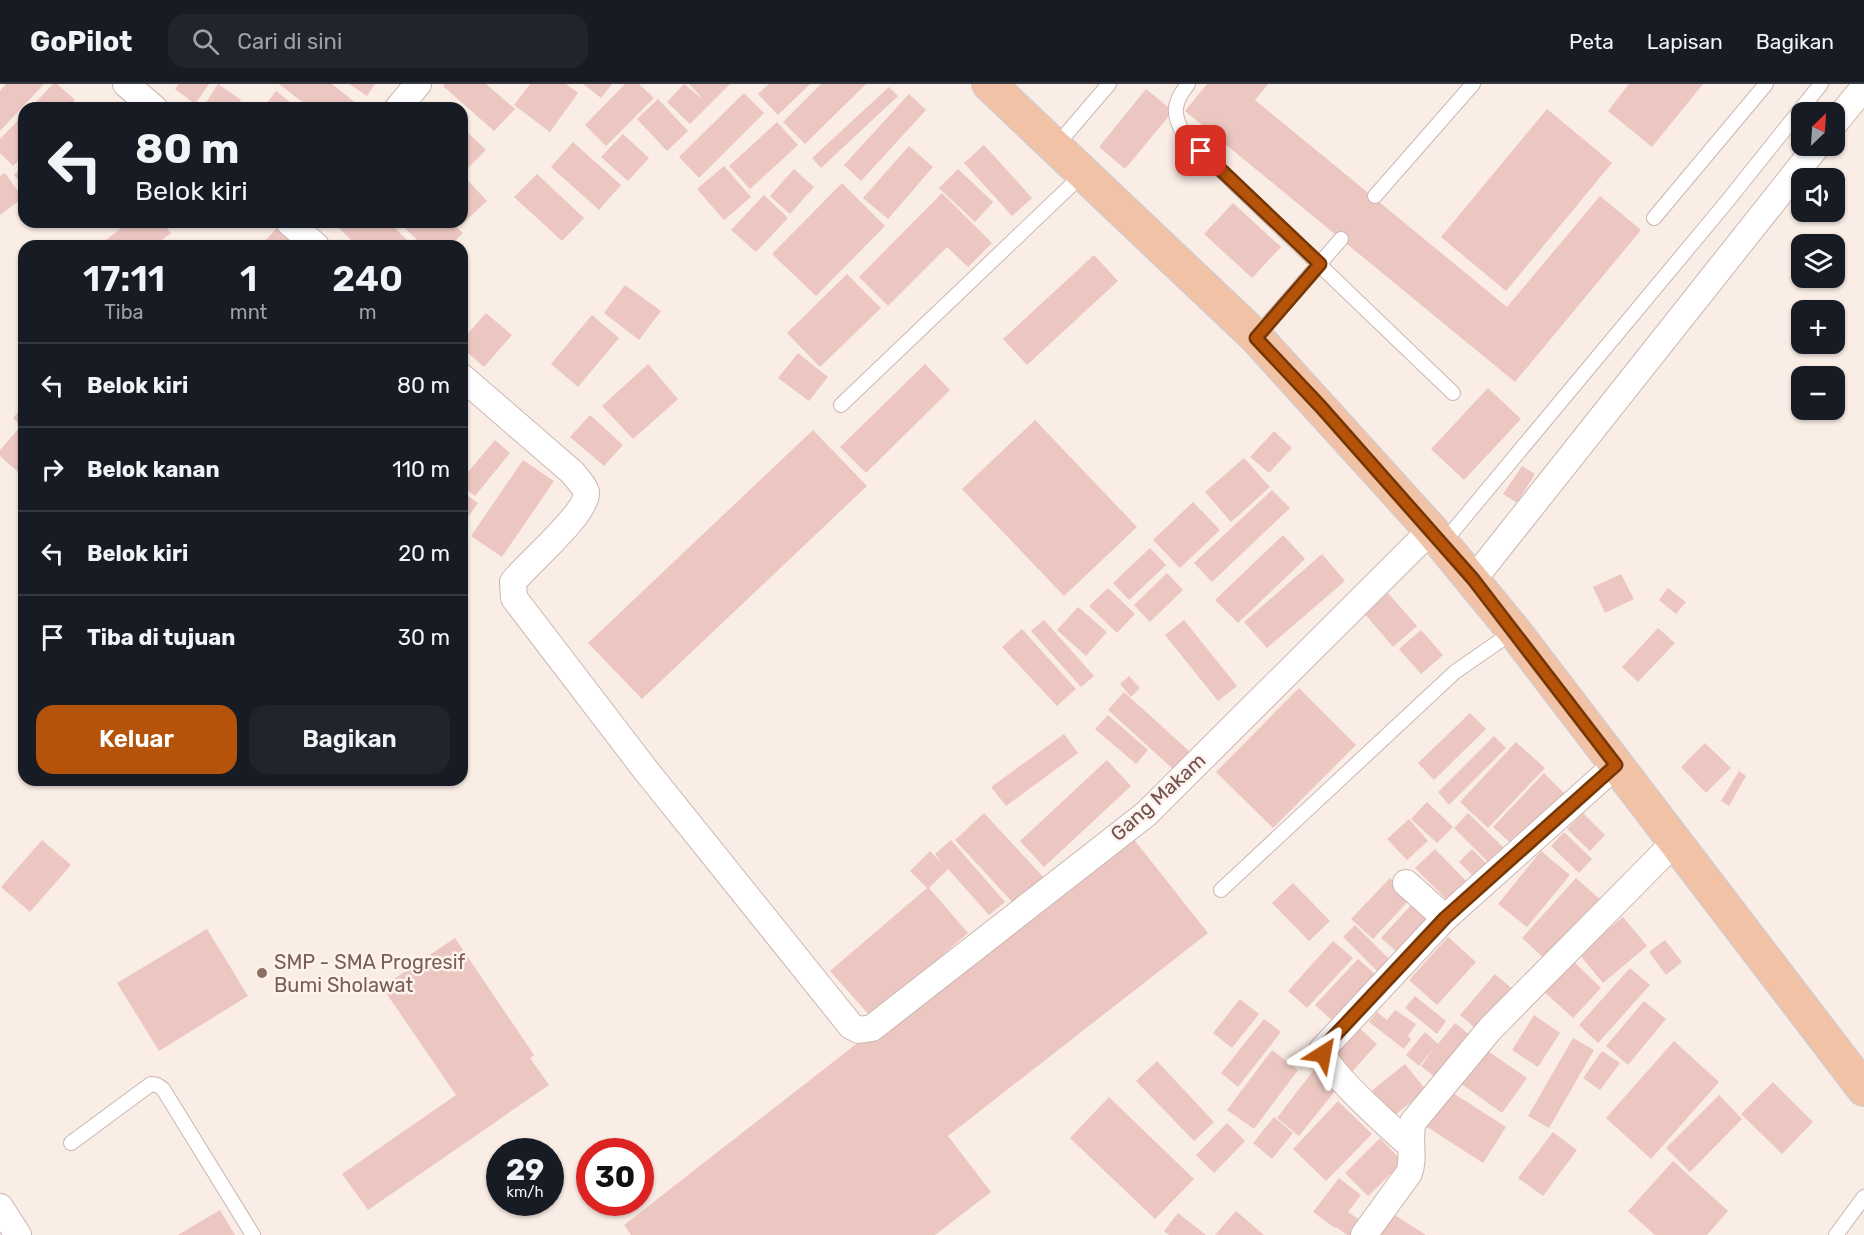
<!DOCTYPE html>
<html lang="id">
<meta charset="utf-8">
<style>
:root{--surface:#171b24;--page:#20242c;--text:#f1f3f6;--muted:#9ea1a6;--line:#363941;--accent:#b45309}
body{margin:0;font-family:Rubik,sans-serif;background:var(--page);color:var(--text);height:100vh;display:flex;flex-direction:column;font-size:22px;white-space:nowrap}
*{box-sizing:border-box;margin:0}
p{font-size:20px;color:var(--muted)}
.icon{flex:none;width:33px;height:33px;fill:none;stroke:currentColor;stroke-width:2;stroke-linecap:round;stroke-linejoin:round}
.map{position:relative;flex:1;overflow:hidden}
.sheet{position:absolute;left:18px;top:156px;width:450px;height:546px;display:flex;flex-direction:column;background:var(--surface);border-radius:18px;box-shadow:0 2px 4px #0004}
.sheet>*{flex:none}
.top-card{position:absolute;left:18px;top:18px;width:450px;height:126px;border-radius:18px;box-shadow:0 2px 4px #0004;background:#171b24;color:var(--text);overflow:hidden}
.needle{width:39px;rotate:25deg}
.buttons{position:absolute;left:1791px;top:18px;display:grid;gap:12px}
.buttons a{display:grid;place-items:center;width:54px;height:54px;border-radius:12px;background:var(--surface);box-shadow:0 2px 4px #0004;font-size:30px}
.speed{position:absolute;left:486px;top:1054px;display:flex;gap:12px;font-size:30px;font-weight:700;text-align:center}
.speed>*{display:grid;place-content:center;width:78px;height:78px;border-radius:50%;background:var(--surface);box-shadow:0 2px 4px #0004;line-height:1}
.speed small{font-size:15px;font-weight:400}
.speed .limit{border:9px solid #d22;background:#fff;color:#111}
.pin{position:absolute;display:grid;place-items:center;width:51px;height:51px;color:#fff;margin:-26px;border-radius:12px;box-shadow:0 3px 9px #0006}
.me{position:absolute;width:66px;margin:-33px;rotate:34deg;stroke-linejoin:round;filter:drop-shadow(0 0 4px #0008)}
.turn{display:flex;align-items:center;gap:21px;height:126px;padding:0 18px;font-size:27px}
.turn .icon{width:78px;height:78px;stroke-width:2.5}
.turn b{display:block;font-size:42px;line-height:51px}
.eta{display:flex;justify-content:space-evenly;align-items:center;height:102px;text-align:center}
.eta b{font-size:36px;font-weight:600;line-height:42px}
.button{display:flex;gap:12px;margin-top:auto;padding:12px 18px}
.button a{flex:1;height:69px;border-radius:18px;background:var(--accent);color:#fff;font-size:24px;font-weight:600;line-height:69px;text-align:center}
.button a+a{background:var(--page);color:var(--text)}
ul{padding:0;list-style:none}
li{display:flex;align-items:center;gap:18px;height:84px;padding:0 18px;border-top:2px solid var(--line)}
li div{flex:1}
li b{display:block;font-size:22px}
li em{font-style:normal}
header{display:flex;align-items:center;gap:36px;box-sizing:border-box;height:84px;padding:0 30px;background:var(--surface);border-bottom:2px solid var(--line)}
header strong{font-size:28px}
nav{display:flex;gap:33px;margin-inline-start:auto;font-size:21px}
.search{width:420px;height:54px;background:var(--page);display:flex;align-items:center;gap:15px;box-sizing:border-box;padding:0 21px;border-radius:18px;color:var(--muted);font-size:22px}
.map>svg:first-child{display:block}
</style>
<header>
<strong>GoPilot</strong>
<div class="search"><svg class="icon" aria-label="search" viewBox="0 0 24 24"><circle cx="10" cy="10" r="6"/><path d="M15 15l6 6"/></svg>Cari di sini</div>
<nav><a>Peta</a><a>Lapisan</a><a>Bagikan</a></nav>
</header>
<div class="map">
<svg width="1864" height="1151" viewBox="0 0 1864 1151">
<rect width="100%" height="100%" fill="#faede6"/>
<g fill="#ecc7c1">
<polygon points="6,0 44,0 0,47 0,7"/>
<polygon points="53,0 57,0 75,16 68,24 30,24"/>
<polygon points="179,0 209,0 195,20 175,5"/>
<polygon points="218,0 241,16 236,24 203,23"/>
<polygon points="279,0 332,0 362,24 310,24"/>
<polygon points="349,0 375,0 367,12"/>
<polygon points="444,0 486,0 515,25 494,47 443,2"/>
<polygon points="530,0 566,0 578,9 550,48 514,21"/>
<polygon points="583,0 612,0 601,14"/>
<polygon points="625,0 639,0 654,14 606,62 585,41"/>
<polygon points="684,0 704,16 689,0 730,0 690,40 667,18"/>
<polygon points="769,0 810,0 778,31 758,10"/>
<polygon points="821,0 866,0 805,60 783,38"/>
<polygon points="1207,0 1268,0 1255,16 1507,223 1600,112 1641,146 1515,298 1185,27"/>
<polygon points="1629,0 1703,0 1652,63 1608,27"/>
<polygon points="889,3 898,12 821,84 812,74"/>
<polygon points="1146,5 1173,27 1125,85 1099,63"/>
<polygon points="276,7 298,24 263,24"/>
<polygon points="744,9 764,29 699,94 679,73"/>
<polygon points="909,10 926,26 861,97 844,81"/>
<polygon points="658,15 688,47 667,67 637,35"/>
<polygon points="1547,25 1612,79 1506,207 1441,153"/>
<polygon points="24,30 24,71 13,82 0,69 0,55"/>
<polygon points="777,38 798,61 750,105 729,82"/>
<polygon points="462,43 486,66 467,85 462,79"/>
<polygon points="623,50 649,74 628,97 601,73"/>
<polygon points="573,58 621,101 599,126 551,83"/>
<polygon points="984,61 1032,114 1012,132 964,79"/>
<polygon points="909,62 933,83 888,135 863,114"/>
<polygon points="24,82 24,102 14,91"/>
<polygon points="724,82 751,113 724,136 697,105"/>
<polygon points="794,85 814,103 790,130 770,112"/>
<polygon points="958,85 993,118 975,138 939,104"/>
<polygon points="5,89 23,114 0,131 0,92"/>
<polygon points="462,90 487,117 461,141 459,138 462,138"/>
<polygon points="537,90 584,134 562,157 514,113"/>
<polygon points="842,99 885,142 816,212 772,170"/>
<polygon points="942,109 992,159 968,183 947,163 888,222 859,193"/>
<polygon points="764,111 788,134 756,168 731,146"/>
<polygon points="1233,119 1281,163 1252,194 1204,150"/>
<polygon points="129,138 162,138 171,149 154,162 98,162"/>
<polygon points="333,138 389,138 413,162 357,162"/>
<polygon points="399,138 451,138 463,149 450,162 423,162"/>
<polygon points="278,143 299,162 260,162"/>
<polygon points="1094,171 1118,197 1027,281 1003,255"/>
<polygon points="847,190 881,224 820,283 787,249"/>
<polygon points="625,201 661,227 639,256 604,229"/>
<polygon points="486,229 512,251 484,283 462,264 462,256"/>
<polygon points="592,231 619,254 578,303 551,280"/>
<polygon points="798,269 828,293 809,317 778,294"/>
<polygon points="648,280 678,315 633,355 602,322"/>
<polygon points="925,280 950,306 866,389 840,363"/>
<polygon points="1488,304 1521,335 1464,396 1431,365"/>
<polygon points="24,321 24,381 18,388 0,372 0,366 21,342 13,334"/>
<polygon points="590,331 623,361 604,382 570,353"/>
<polygon points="1035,336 1137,443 1064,512 962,405"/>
<polygon points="813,346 867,402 642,615 588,559"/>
<polygon points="1274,347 1292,364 1269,389 1250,373"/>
<polygon points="495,356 510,369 475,412 462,402 462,395"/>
<polygon points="1244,374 1270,403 1231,438 1205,408"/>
<polygon points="523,376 554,397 502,473 471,452"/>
<polygon points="1522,382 1535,390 1517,419 1503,410"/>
<polygon points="1272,406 1290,424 1212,498 1194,479"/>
<polygon points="462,408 478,419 462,441"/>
<polygon points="1193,418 1220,446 1180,484 1153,456"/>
<polygon points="1283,451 1305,475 1238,539 1215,516"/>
<polygon points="1150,464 1166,481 1129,516 1113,499"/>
<polygon points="1322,470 1345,497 1267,564 1244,538"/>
<polygon points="1167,489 1183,506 1150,538 1134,521"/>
<polygon points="1621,490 1634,515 1605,529 1593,503"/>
<polygon points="1108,504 1135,530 1117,549 1089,522"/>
<polygon points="1668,504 1686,518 1676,530 1659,516"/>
<polygon points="1388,509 1417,542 1393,563 1364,529"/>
<polygon points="1078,523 1107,548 1086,572 1057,546"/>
<polygon points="1044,536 1094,592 1081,603 1031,547"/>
<polygon points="1184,536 1237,602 1218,617 1165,551"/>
<polygon points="1658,544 1675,559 1638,598 1622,583"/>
<polygon points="1022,545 1076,605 1057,622 1002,563"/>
<polygon points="1421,546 1443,571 1421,590 1399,565"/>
<polygon points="1129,592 1140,604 1131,613 1120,600"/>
<polygon points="1299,604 1356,661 1273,744 1216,688"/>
<polygon points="1124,608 1189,667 1173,685 1108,626"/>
<polygon points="1470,629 1486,645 1434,696 1418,679"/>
<polygon points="1108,631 1148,666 1136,680 1095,645"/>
<polygon points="1064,650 1078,669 1006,722 991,703"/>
<polygon points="1494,652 1506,664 1449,721 1438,708"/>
<polygon points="1516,658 1545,684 1488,744 1460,718"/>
<polygon points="1705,659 1731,684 1706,709 1681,683"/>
<polygon points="1107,676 1131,702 1044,783 1020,757"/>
<polygon points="1739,687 1746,692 1729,722 1721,717"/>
<polygon points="1544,689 1566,711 1516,764 1493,743"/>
<polygon points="1427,718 1453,743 1437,759 1411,735"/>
<polygon points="984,729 1045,795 1015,821 955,756"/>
<polygon points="1468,729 1506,766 1491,781 1454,744"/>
<polygon points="1583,729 1605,751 1590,767 1567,745"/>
<polygon points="1409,735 1428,757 1407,776 1387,755"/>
<polygon points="1128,748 1208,849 948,1052 991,1108 935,1151 631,1151 624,1141"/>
<polygon points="1564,748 1592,775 1579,789 1551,762"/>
<polygon points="42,756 71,781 30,828 1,803"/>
<polygon points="951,756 1005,818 989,831 948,785 929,804 968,849 871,933 830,887 927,804 910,787 930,767 944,782 935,770"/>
<polygon points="1435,765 1467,798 1448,817 1415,784"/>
<polygon points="1472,765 1492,785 1479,798 1459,778"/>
<polygon points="1541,767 1570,791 1527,843 1498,820"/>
<polygon points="1390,794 1411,814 1373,855 1351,835"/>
<polygon points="1576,794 1602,817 1548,878 1522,854"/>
<polygon points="1293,799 1330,837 1309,857 1272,819"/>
<polygon points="1413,819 1433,837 1402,872 1381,854"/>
<polygon points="1623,833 1647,862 1603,899 1579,870"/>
<polygon points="1355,841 1397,883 1385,895 1343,853"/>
<polygon points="207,845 248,912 159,967 117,899"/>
<polygon points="1448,853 1476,878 1437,921 1409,896"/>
<polygon points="455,854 534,971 530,974 549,1001 368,1126 342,1090 456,1011 382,903"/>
<polygon points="1665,856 1682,878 1666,891 1649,868"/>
<polygon points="1333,857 1353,874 1307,924 1288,907"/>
<polygon points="1570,874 1601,904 1573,934 1541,905"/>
<polygon points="1358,875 1376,891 1334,938 1315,921"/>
<polygon points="1630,884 1650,901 1598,959 1579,941"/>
<polygon points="1495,890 1516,908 1481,949 1460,931"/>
<polygon points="1415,912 1446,937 1437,950 1405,924"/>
<polygon points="1240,915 1259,930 1232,964 1213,949"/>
<polygon points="1644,917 1666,935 1628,981 1606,962"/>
<polygon points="1395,926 1416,940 1408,952 1411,955 1404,965 1369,938 1377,928 1387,936"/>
<polygon points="1534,931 1560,949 1538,983 1512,966"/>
<polygon points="1264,935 1281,948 1238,1003 1221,989"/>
<polygon points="1455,939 1475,955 1441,998 1421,982 1435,963 1419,982 1406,971 1425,948 1438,960"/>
<polygon points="1357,942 1377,960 1350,990 1330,972"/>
<polygon points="1573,954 1594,966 1549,1044 1528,1032"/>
<polygon points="1674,957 1719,998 1651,1075 1606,1034"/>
<polygon points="1485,965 1527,994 1502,1029 1460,999"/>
<polygon points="1272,966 1298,986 1254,1045 1227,1026"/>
<polygon points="1602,967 1620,979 1600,1006 1583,994"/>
<polygon points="1157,977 1214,1038 1194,1057 1136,997"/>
<polygon points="1319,979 1343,997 1299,1052 1277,1034"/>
<polygon points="1405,980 1426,1006 1390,1035 1369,1009"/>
<polygon points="1773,998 1813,1038 1782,1070 1741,1030"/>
<polygon points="1450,1007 1506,1043 1483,1079 1427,1043"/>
<polygon points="1719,1011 1742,1035 1690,1088 1666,1064"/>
<polygon points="1109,1013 1194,1095 1155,1135 1070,1054"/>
<polygon points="1338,1017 1372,1050 1326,1097 1293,1065"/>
<polygon points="1274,1033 1293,1049 1272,1075 1253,1059"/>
<polygon points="1227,1039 1245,1057 1214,1089 1196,1071"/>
<polygon points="1553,1048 1577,1066 1543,1112 1518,1094"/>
<polygon points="1380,1054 1403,1078 1368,1112 1345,1089"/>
<polygon points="1673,1077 1728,1127 1707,1151 1655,1151 1628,1127"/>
<polygon points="1339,1094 1361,1111 1348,1128 1364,1139 1356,1151 1347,1151 1336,1143 1335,1144 1313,1128"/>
<polygon points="220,1126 235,1151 178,1151"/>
<polygon points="1236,1127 1264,1151 1215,1151"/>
<polygon points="1390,1128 1426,1151 1378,1151"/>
<polygon points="1178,1129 1206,1151 1169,1151 1164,1147"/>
</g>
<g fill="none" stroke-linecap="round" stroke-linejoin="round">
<defs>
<g id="service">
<path d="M1188 0C1173 19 1172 30 1184 51L1453 309"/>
<polyline points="1056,62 1109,0"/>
<polyline points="1375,112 1473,0"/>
<polyline points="1654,134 1766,0"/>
<polyline points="1256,253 1341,155"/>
<polyline points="841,321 1083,90"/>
<polyline points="1443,459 1725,120 1821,0"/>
<polyline points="1221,806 1455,588 1514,547"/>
<polyline points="71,1059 151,1000 157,1001 163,1005 253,1151"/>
<polyline points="1836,1151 1864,1113"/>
</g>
<g id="minor">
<polyline points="126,0 154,24"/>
<polyline points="398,24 418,0"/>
<polyline points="1834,40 1864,3"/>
<polyline points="289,138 316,162"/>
<path d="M462 293 573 389C577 395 585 402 586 408 589 428 527 480 513 498L514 514 644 684 851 942 859 946 872 944 1146 730 1431 446"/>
<polyline points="1473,496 1817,62"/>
<polyline points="1406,799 1445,834 1616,681"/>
<path d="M1411 1062C1392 1045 1326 987 1322 966L1445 834"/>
<polyline points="0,1123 18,1151"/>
<path d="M1364 1151 1409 1089C1415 1073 1408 1055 1413 1038L1490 945 1674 759"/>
</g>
<polyline id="primary" points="989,0 1256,253 1431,446 1514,547 1864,1005"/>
</defs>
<use href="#service" stroke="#ccb5b1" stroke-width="16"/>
<use href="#minor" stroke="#ccb5b1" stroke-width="28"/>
<use href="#primary" stroke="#d4cbca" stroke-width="36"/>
<use href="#service" stroke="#fff" stroke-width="14"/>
<use href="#minor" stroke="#fff" stroke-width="26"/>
<use href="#primary" stroke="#f1c2a6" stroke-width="33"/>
</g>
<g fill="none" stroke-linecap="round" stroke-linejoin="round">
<defs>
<polyline id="route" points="1201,67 1320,180 1256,254 1321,323 1473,495 1616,681 1445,834 1326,961 1322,966 1323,970"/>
</defs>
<use href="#route" stroke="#753606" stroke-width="15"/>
<use href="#route" stroke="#b45309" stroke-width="10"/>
</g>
<circle fill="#8d6e63" stroke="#fdf2ec" stroke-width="2" cx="262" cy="889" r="6"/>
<g text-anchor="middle" stroke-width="5" stroke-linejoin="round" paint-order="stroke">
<g font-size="20" fill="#70514e" stroke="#fdf2ec">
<text transform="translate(1158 713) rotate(-42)" y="7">Gang Makam</text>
</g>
<g font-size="20" fill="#785e54" stroke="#fdf2ec" text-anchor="start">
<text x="274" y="885">SMP - SMA Progresif<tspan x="274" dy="23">Bumi Sholawat</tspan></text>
</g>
</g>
</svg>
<div class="buttons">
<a><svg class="needle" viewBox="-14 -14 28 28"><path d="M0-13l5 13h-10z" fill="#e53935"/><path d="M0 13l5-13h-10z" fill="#9ea1a6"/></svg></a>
<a><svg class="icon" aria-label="sound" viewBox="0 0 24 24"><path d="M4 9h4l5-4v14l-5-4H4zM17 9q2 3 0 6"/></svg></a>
<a><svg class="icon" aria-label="layers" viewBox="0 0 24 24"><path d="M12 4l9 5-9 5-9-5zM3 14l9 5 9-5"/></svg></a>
<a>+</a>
<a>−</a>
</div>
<div class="speed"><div>29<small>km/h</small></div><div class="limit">30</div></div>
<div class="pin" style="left:1201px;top:67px;background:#d93025"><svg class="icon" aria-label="arrive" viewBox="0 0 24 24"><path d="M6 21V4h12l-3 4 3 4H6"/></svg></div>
<svg class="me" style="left:1323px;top:970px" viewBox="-20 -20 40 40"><path d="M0-17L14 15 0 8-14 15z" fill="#b45309" stroke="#fff" stroke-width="4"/></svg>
<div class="top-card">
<div class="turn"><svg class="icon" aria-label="left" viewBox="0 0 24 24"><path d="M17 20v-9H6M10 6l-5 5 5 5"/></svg><div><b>80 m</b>Belok kiri</div></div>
</div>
<section class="sheet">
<div class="eta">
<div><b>17:11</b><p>Tiba</p></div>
<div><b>1</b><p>mnt</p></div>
<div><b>240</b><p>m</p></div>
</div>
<ul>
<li><svg class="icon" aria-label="left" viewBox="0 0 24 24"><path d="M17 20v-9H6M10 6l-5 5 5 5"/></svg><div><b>Belok kiri</b></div><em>80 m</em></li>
<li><svg class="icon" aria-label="right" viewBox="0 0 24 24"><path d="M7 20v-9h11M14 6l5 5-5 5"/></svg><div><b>Belok kanan</b></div><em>110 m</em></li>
<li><svg class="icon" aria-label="left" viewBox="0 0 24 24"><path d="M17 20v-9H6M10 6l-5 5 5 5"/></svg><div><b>Belok kiri</b></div><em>20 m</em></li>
<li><svg class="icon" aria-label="arrive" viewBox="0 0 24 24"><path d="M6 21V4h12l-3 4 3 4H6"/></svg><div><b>Tiba di tujuan</b></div><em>30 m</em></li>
</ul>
<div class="button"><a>Keluar</a><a>Bagikan</a></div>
</section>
</div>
